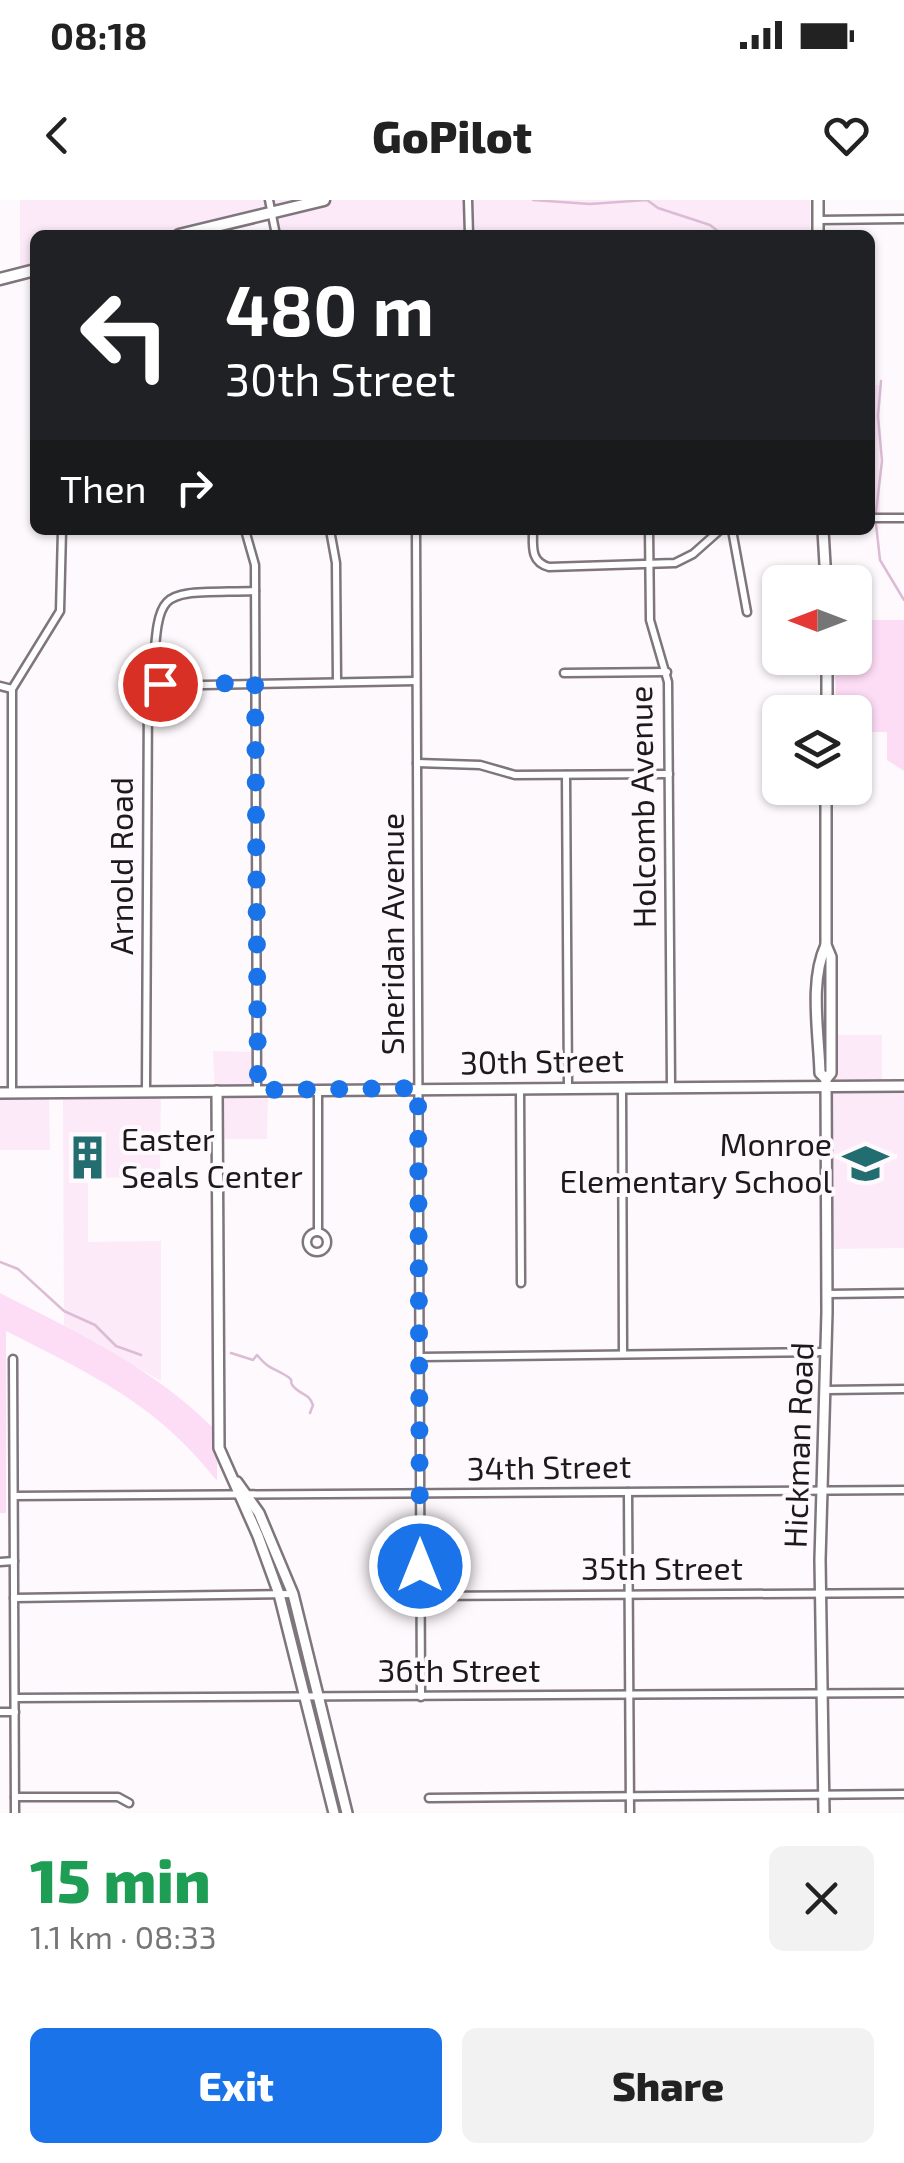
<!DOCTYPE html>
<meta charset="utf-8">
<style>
:root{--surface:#fff;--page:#f2f2f2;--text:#222;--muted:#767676;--accent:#1a73e8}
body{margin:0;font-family:"Exo 2",sans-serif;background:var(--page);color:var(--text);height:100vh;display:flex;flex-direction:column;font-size:38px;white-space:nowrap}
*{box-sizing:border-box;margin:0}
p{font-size:32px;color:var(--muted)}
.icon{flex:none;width:55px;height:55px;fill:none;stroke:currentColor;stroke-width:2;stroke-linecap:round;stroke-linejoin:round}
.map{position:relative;height:1613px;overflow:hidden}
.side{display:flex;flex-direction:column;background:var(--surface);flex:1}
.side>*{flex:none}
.hud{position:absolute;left:30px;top:30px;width:845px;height:305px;border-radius:15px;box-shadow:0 2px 8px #0004;background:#202124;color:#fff;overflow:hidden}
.needle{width:65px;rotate:270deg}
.tools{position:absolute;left:762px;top:365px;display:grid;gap:20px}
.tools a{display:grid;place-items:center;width:110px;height:110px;border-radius:15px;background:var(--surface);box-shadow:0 2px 8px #0004;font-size:50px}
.pin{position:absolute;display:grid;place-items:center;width:85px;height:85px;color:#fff;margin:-42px;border:5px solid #fff;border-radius:50%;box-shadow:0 2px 10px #0007}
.me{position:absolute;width:110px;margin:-55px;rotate:0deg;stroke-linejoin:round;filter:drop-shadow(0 0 8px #0008)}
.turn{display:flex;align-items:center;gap:35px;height:210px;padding:0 30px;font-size:45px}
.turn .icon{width:130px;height:130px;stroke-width:2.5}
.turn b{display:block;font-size:70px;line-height:85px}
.then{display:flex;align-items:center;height:95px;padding:0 30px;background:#0003;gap:20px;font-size:38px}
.round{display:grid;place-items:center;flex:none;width:105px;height:105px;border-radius:15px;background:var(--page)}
.headline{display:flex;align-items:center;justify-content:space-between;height:170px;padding:0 30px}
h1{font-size:60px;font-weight:800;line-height:75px;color:#1e9e55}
.primary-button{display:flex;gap:20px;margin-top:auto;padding:20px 30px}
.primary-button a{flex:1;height:115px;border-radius:15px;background:var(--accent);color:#fff;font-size:40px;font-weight:800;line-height:115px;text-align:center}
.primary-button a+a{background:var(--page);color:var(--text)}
.status{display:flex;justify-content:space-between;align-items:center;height:70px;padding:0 50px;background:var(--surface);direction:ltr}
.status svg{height:28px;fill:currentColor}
header{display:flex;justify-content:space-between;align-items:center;height:130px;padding:0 30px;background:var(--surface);font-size:45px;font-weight:800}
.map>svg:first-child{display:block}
</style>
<div class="status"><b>08:18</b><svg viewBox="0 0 49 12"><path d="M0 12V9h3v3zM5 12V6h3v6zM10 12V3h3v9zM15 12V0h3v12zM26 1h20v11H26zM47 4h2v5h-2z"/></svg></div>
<header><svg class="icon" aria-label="back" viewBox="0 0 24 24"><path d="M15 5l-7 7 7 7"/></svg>GoPilot<svg class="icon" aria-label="heart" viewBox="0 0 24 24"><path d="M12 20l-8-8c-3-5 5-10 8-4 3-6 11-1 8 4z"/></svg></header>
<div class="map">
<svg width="904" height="1613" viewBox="0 0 904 1613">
<rect width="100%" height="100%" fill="#fef9fd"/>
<g fill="#fceaf8">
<polygon points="20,0 810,0 810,35 276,35 271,13 178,35 35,35 35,70 20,74"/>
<polygon points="870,185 879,185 880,315 870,315"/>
<polygon points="826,835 882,835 882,885 904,885 904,1048 827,1049"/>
<polygon points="213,851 257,852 257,890 268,890 267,939 217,939"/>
<polygon points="161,891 160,977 88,978 88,1042 161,1041 161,1181 64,1126 63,898 49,898 50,950 0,950 0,893"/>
</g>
<g fill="#fdddf6">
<polygon points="855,420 904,420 904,571 887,560 887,532 855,532 855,512 836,512 835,458 855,458"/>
<path d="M0 1093C78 1133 155 1168 217 1232V1281C156 1203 92 1175 6 1131V1313H0Z"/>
</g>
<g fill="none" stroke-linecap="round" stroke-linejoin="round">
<g stroke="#dcbcd5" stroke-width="2.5">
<polyline points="533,0 590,4 647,0 658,8 710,25 723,35"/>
<polyline points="876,312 882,261 878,216 881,181"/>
<polyline points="876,324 880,360 904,400"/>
<polyline points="0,1062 18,1069 64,1111 95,1125 116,1146 141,1155"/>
<path d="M231 1153 253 1160 257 1155C269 1169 271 1167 285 1175 298 1183 285 1179 296 1189 304 1196 308 1193 313 1205L310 1213"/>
</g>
<defs>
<g id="street">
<polyline points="269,0 276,35"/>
<polyline points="468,0 469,35"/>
<polyline points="818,20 904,19"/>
<polyline points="870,318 904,318"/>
<polyline points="245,330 255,365 257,890"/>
<polyline points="330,330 336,363 337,482"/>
<polyline points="416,330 421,1497"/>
<path d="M533 330C533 346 530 362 549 367L675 363 693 354 720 330"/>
<polyline points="649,330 650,420 668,482 671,886"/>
<polyline points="732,330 747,412"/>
<polyline points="564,473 667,472"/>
<polyline points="0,486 12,489"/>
<polyline points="152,486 416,481"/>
<polyline points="417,563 480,565 515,575 669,574"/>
<polyline points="566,575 568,887"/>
<polyline points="622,887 623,1154"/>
<polyline points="520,888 521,1083"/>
<path d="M146 891 148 493 152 486C160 383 153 394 255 391"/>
<polyline points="318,891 318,1032"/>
<polyline points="12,893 12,489 60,411 62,330"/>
<circle cx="317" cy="1042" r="10"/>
<polyline points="827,1094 904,1093"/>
<polyline points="420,1157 826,1152"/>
<polyline points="13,1159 15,1613"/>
<polyline points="826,1190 904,1189"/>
<polyline points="628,1292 630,1613"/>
<polyline points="14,1296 904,1290"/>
<polyline points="0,1362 14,1361"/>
<polyline points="421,1396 904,1393"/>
<polyline points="14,1398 293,1394"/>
<polyline points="15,1498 904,1493"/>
<polyline points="0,1512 15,1512"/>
<polyline points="15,1597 118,1597 129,1603"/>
<polyline points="429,1598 904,1594"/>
</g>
<g id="secondary">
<polyline points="818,0 818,35"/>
<polyline points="823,330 826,382"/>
<polyline points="827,512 827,458"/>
<path d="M826 745C809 781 819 834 820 873L826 879"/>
<polyline points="217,891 219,1248 258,1336 279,1394 334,1613"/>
<polyline points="0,893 904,886"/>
<polyline points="237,1282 259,1313 293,1394 347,1613"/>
<polyline points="824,1613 820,1360 827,1112 826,879 831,873 831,757 826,745 826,588"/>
</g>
<g id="primary">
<polyline points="179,35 324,0"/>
<polyline points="0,79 35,70"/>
</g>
</defs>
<use href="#street" stroke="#7f757d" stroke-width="11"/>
<use href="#secondary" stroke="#7f757d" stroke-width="14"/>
<use href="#primary" stroke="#7f757d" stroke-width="15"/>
<use href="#street" stroke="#fff" stroke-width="6"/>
<use href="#secondary" stroke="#fff" stroke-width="9"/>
<use href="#primary" stroke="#fff" stroke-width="10"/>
</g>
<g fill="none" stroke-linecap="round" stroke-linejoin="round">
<polyline stroke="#1a73e8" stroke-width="18" stroke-dasharray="0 32.4" points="160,484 255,483 258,890 418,888 420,1366"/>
</g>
<defs>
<symbol id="building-bare" viewBox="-9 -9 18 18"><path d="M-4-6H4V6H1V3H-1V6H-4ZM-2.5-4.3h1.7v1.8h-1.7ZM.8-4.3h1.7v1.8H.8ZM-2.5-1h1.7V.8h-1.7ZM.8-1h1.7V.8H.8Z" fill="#216d6f" stroke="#fef9fd" stroke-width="2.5" paint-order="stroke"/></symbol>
<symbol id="school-bare" viewBox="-9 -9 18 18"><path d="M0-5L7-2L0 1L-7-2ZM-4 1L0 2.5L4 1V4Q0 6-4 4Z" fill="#216d6f" stroke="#fef9fd" stroke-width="2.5" paint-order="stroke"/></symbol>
</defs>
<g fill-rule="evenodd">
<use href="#building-bare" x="56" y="926" width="63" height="63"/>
<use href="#school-bare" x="834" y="932" width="63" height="63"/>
</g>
<g text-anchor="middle" stroke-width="8" stroke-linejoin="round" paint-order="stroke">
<g font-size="32" fill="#1d191c" stroke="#fef9fd">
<text transform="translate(643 607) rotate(-91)" y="11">Holcomb Avenue</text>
<text transform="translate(122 666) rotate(-90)" y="11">Arnold Road</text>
<text transform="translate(393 734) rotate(-90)" y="11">Sheridan Avenue</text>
<text transform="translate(542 862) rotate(-1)" y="11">30th Street</text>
<text transform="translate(799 1245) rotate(-88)" y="11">Hickman Road</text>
<text transform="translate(549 1268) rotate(-1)" y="11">34th Street</text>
<text x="662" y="1380">35th Street</text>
<text x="459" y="1482">36th Street</text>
</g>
<g font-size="32" fill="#1d191c" stroke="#fef9fd" text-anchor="start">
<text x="121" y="951">Easter<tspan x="121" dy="37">Seals Center</tspan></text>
<text x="832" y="956" text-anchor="end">Monroe<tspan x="832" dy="37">Elementary School</tspan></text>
</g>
</g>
</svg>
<div class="tools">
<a><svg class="needle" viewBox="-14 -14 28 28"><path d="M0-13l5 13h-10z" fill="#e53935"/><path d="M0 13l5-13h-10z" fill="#767676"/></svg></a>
<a><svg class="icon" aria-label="layers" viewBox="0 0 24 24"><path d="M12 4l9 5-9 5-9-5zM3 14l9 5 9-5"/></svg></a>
</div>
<div class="pin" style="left:160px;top:484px;background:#d93025"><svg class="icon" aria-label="arrive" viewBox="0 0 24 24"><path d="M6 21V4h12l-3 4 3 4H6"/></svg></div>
<svg class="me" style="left:420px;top:1366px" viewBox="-20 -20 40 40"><circle r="17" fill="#1a73e8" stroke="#fff" stroke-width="3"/><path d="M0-11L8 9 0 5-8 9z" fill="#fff"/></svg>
<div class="hud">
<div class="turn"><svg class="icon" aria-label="left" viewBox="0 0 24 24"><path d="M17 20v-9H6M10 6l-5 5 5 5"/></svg><div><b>480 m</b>30th Street</div></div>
<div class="then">Then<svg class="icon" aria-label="right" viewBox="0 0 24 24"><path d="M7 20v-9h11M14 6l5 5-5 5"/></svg></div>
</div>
</div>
<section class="side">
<div class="headline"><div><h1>15 min</h1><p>1.1 km · 08:33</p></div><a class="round"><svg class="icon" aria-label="close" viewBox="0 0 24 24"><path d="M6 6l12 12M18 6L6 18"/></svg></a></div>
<div class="primary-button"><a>Exit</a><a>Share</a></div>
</section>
